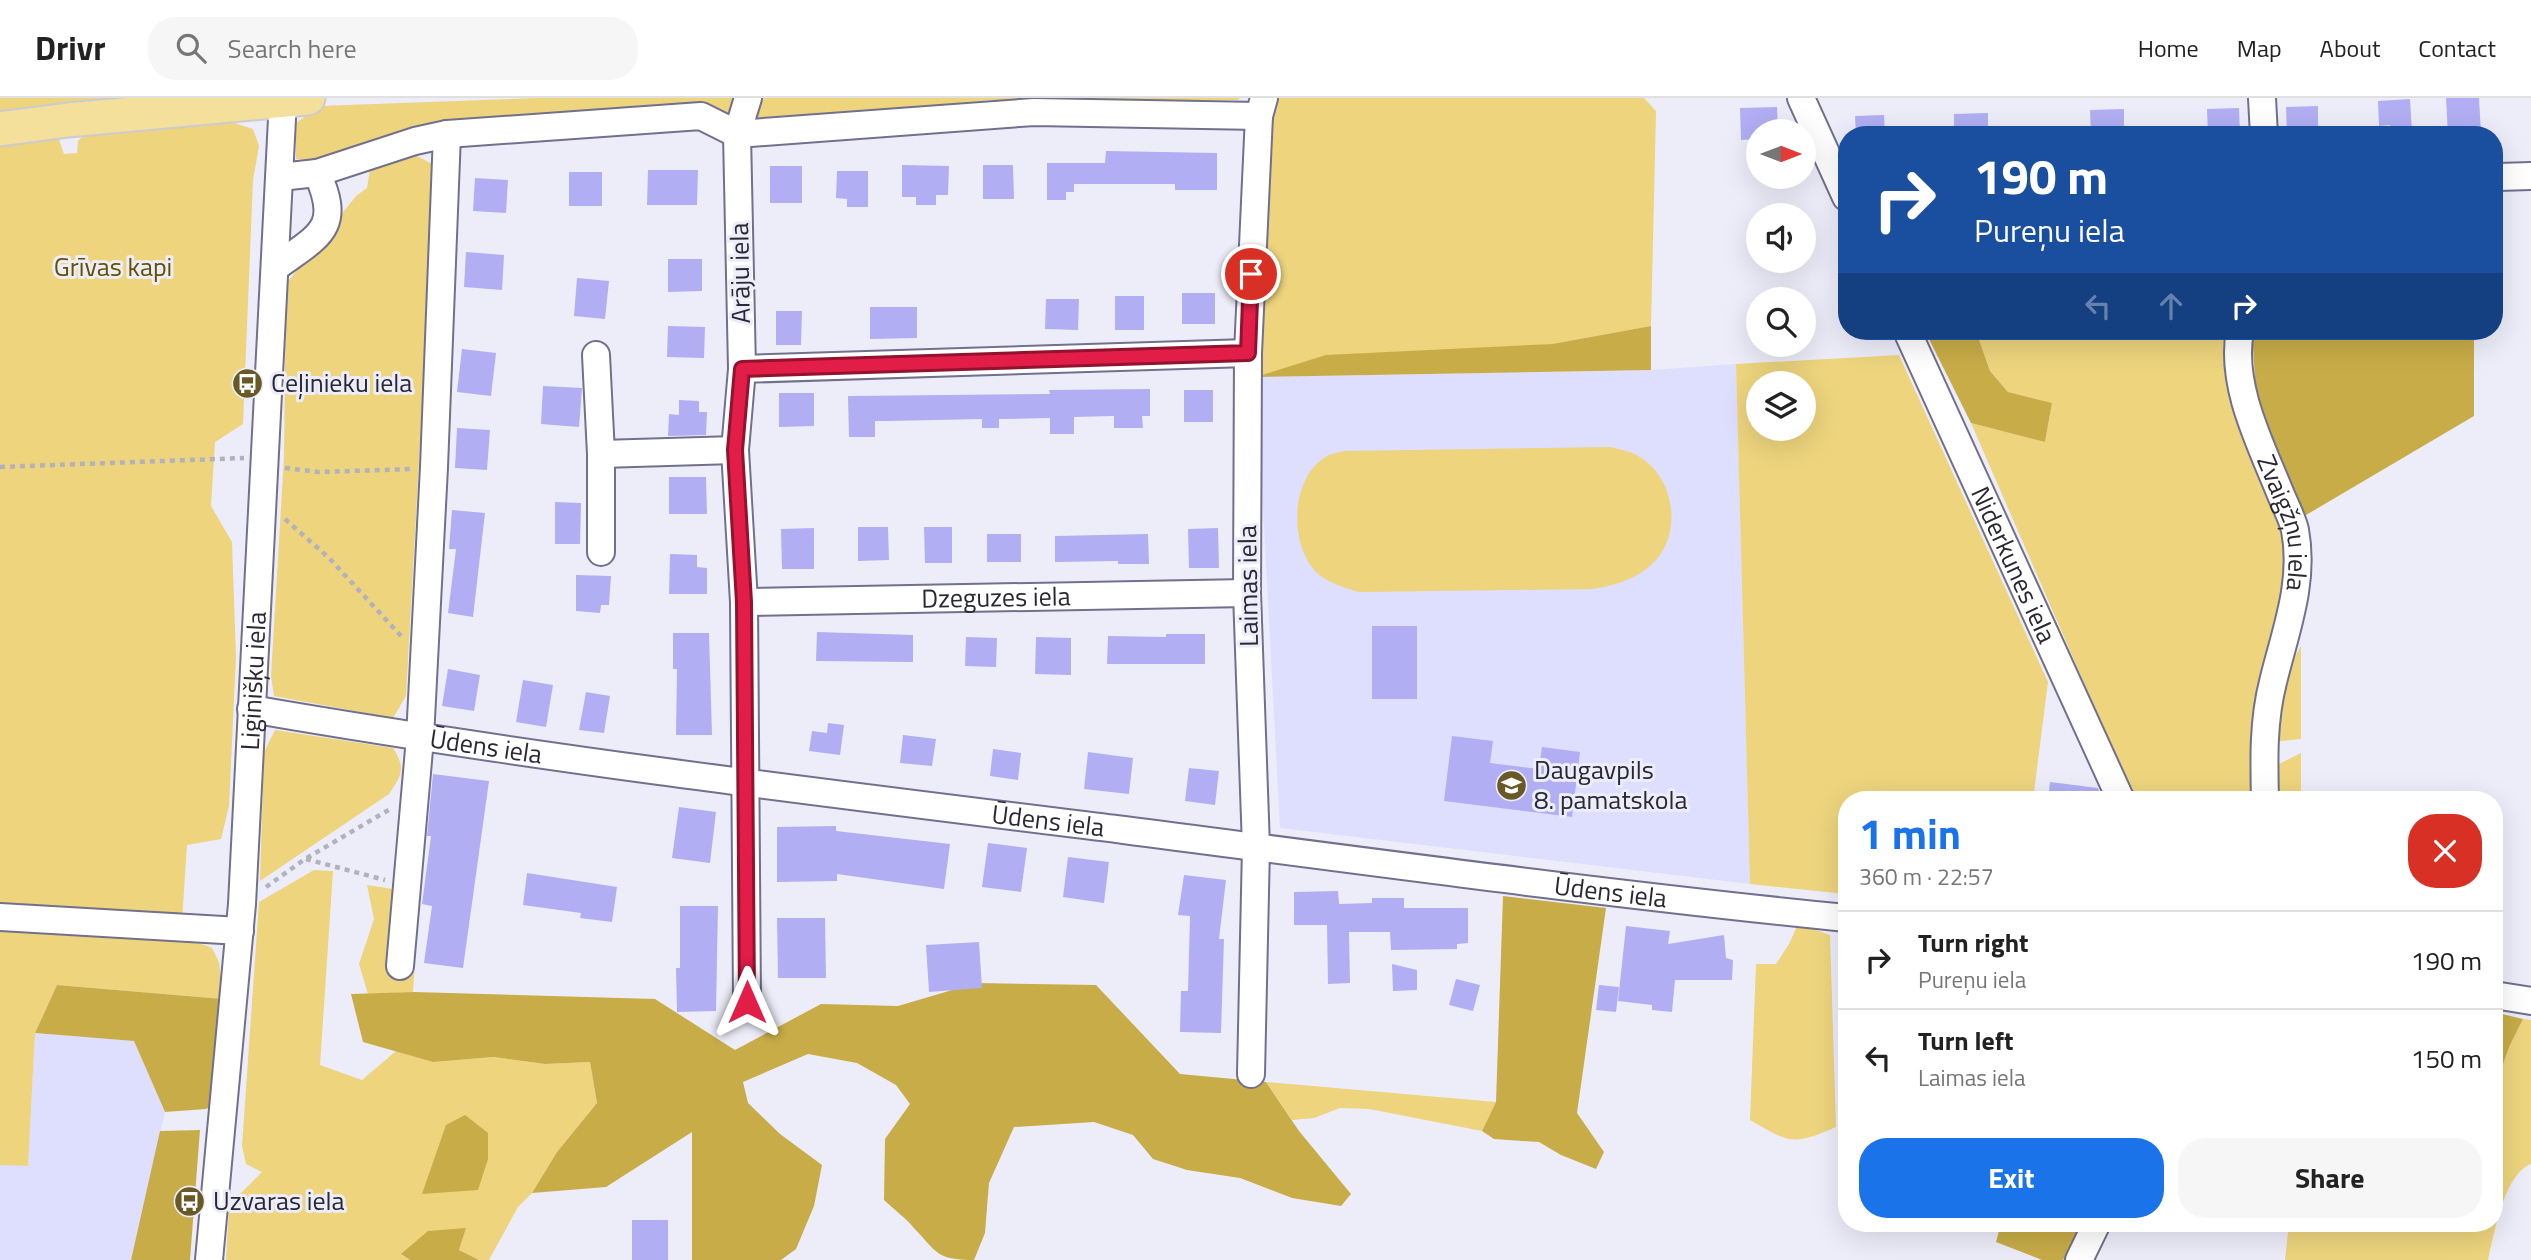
<!DOCTYPE html>
<meta charset="utf-8">
<style>
:root{--surface:#fff;--page:#f6f6f6;--text:#222;--muted:#767676;--line:#e0e0e0;--accent:#1a73e8}
body{margin:0;font-family:"Titillium Web",sans-serif;background:var(--page);color:var(--text);height:100vh;display:flex;flex-direction:column;font-size:26px;white-space:nowrap}
*{box-sizing:border-box;margin:0}
p{font-size:23px;color:var(--muted)}
.icon{flex:none;width:38px;height:38px;fill:none;stroke:currentColor;stroke-width:2;stroke-linecap:round;stroke-linejoin:round}
.map{position:relative;flex:1;overflow:hidden}
.sheet{position:absolute;left:1838px;top:693px;width:665px;height:441px;display:flex;flex-direction:column;background:var(--surface);border-radius:28px;box-shadow:0 7px 28px #0002}
.sheet>*{flex:none}
.top-card{position:absolute;left:1838px;top:28px;width:665px;height:214px;border-radius:28px;box-shadow:0 7px 28px #0002;background:#1a4fa0;color:#fff;overflow:hidden}
.needle{width:46px;rotate:90deg}
.buttons{position:absolute;left:1746px;top:21px;display:grid;gap:14px}
.buttons a{display:grid;place-items:center;width:70px;height:70px;border-radius:50%;background:var(--surface);box-shadow:0 7px 28px #0002;font-size:35px}
.pin{position:absolute;display:grid;place-items:center;width:60px;height:60px;color:#fff;margin:-30px;border:4px solid #fff;border-radius:50%;box-shadow:0 2px 7px #0007}
.me{position:absolute;width:77px;margin:-38px;rotate:0deg;stroke-linejoin:round;filter:drop-shadow(0 0 5px #0008)}
.turn{display:flex;align-items:center;gap:24px;height:147px;padding:0 21px;font-size:32px}
.turn .icon{width:91px;height:91px;stroke-width:2.5}
.turn b{display:block;font-size:49px;line-height:60px}
.lanes{display:flex;align-items:center;height:66px;padding:0 21px;background:#0003;justify-content:center;gap:35px;direction:ltr}
.lanes .off{opacity:.35}
.round{display:grid;place-items:center;flex:none;width:74px;height:74px;border-radius:28px;background:var(--page)}
.headline{display:flex;align-items:center;justify-content:space-between;height:119px;padding:0 21px}
h1{font-size:42px;font-weight:700;line-height:52px;color:var(--accent)}
.primary-button{display:flex;gap:14px;margin-top:auto;padding:14px 21px}
.primary-button a{flex:1;height:80px;border-radius:28px;background:var(--accent);color:#fff;font-size:28px;font-weight:700;line-height:80px;text-align:center}
.primary-button a+a{background:var(--page);color:var(--text)}
ul{padding:0;list-style:none}
li{display:flex;align-items:center;gap:21px;height:98px;padding:0 21px;border-top:2px solid var(--line)}
li div{flex:1}
li b{display:block;font-size:26px}
li em{font-style:normal}
header{display:flex;align-items:center;gap:42px;box-sizing:border-box;height:98px;padding:0 35px;background:var(--surface);border-bottom:2px solid var(--line)}
header strong{font-size:33px}
nav{display:flex;gap:38px;margin-inline-start:auto;font-size:24px}
.search{width:490px;height:63px;background:var(--page);display:flex;align-items:center;gap:18px;box-sizing:border-box;padding:0 24px;border-radius:28px;color:var(--muted);font-size:26px}
.map>svg:first-child{display:block}
</style>
<header>
<strong>Drivr</strong>
<div class="search"><svg class="icon" aria-label="search" viewBox="0 0 24 24"><circle cx="10" cy="10" r="6"/><path d="M15 15l6 6"/></svg>Search here</div>
<nav><a>Home</a><a>Map</a><a>About</a><a>Contact</a></nav>
</header>
<div class="map">
<svg width="2531" height="1162" viewBox="0 0 2531 1162">
<rect width="100%" height="100%" fill="#ededfa"/>
<g fill="#dedefe">
<polygon points="1736,266 1750,786 1280,730 1256,279 1651,272"/>
<polygon points="35,935 134,943 165,1014 131,1162 0,1162 0,1067 28,1068"/>
</g>
<g fill="#edd47d" fill-rule="evenodd">
<polygon points="0,0 173,0 0,20"/>
<polygon points="537,0 736,0 736,10 728,17 547,20 321,62 296,61 296,25 320,8"/>
<polygon points="764,0 1240,0 1238,2 989,2 750,26"/>
<polygon points="1275,0 1644,0 1656,13 1651,228 1552,246 1256,279 1268,63"/>
<polygon points="225,22 253,31 259,48 253,82 243,326 215,344 211,408 232,444 236,559 229,708 221,741 187,747 181,838 212,850 219,864 223,901 57,887 35,935 28,1068 0,1067 0,45 58,38 64,56 77,55 78,43 88,33"/>
<polygon points="415,57 434,67 434,92 406,598 393,620 274,598 271,578 284,359 286,186 356,98 367,90 370,71"/>
<polygon points="1976,233 2216,233 2226,244 2286,445 2287,472 2259,702 2135,702 1971,325 2045,344 2052,305 2008,294 1990,273"/>
<path d="M1899 257 2048 584 2033 702H1846V796L1750 786 1736 266ZM1759 285H1804V331H1759Z"/>
<path d="M1610 349C1624 352 1638 355 1649 366 1677 391 1680 442 1651 467 1634 482 1613 488 1592 491L1359 494C1343 489 1327 485 1315 473 1288 443 1291 376 1329 357 1334 355 1340 354 1345 353Z"/>
<polygon points="2301,548 2301,641 2272,644 2283,579"/>
<path d="M275 632 393 650C406 670 402 677 389 696L260 783 264 654Z"/>
<polygon points="2301,655 2301,702 2275,702 2275,668"/>
<polygon points="314,772 333,773 320,967 362,982 396,953 433,964 494,959 545,966 590,964 597,1005 557,1054 532,1095 518,1109 489,1162 479,1162 459,1152 466,1130 402,1157 410,1162 226,1162 229,1107 262,1074 246,1066 242,1048 259,804"/>
<polygon points="367,787 419,795 413,894 368,896 359,866 374,821"/>
<path d="M1798 826 1830 837 1836 1029C1792 1048 1790 1045 1750 1022L1756 866H1776L1789 846Z"/>
<path d="M2523 921 2531 922V1066C2504 1076 2494 1137 2488 1162H2285L2289 1125H2494V979L2497 983 2510 947Z"/>
<polygon points="1266,984 1496,1004 1482,1033 1369,1011 1340,1010 1314,1020 1292,1022"/>
</g>
<g fill="#c8ac48">
<polygon points="1651,228 1651,272 1256,279 1326,257 1552,246"/>
<polygon points="1925,233 1976,233 1990,273 2008,294 2052,305 2045,344 1971,325"/>
<polygon points="2252,233 2474,233 2474,318 2301,420 2257,314"/>
<polygon points="1503,798 1606,810 1577,1015 1604,1054 1596,1071 1561,1057 1539,1044 1494,1041 1482,1033 1496,1004"/>
<path d="M976 885 1096 887 1180 976 1266 984 1299 1033 1351 1096 1341 1108 1292 1100 1240 1080 1187 1072 1153 1061 1133 1037 1094 1024 1014 1029 989 1085 985 1135 974 1162C936 1162 937 1154 913 1129 905 1119 893 1111 884 1102L885 1041 910 1006 896 987 857 965 808 956 743 984 748 1005 780 1036 822 1067 814 1108 796 1151 781 1162H692V1034L606 1089 532 1095 557 1054 597 1005 590 964 545 966 494 959 433 964 363 944 351 896 414 894 655 901 735 952 821 906 898 908Z"/>
<polygon points="57,887 223,901 217,1005 206,1011 165,1014 134,943 35,935"/>
<polygon points="2494,914 2523,921 2510,947 2497,983 2494,979"/>
<polygon points="465,1017 488,1035 488,1061 478,1092 422,1096 446,1027"/>
<polygon points="200,1032 190,1162 131,1162 160,1033"/>
<polygon points="2001,1125 2086,1125 2063,1162 2042,1162 1996,1144"/>
<polygon points="466,1130 459,1152 479,1162 410,1162 401,1156 428,1133"/>
</g>
<g fill="#b1aef3">
<polygon points="2446,0 2479,0 2481,35 2448,37"/>
<polygon points="2410,1 2412,34 2390,35 2390,27 2379,28 2378,3"/>
<polygon points="2318,8 2318,37 2287,37 2286,9"/>
<polygon points="1777,9 1778,33 1759,33 1759,41 1741,42 1740,10"/>
<polygon points="2239,10 2240,37 2208,37 2207,11"/>
<polygon points="2124,11 2124,37 2091,37 2090,12"/>
<polygon points="1988,15 1988,37 1954,37 1954,16"/>
<polygon points="1884,17 1885,37 1856,37 1855,18"/>
<polygon points="1106,53 1217,55 1217,92 1175,92 1175,86 1074,86 1074,94 1066,94 1066,102 1047,102 1047,65 1105,65"/>
<polygon points="902,67 949,68 948,97 936,97 936,107 916,107 916,99 902,99"/>
<polygon points="983,67 1013,67 1014,101 983,101"/>
<rect x="770" y="68" width="32" height="37"/>
<polygon points="648,72 698,72 697,107 647,107"/>
<polygon points="837,73 868,73 868,109 847,109 847,101 836,100"/>
<rect x="569" y="74" width="33" height="34"/>
<polygon points="475,80 508,82 506,115 473,113"/>
<polygon points="466,154 504,157 502,192 464,189"/>
<polygon points="668,161 702,161 702,193 668,194"/>
<polygon points="577,180 609,183 605,221 574,218"/>
<rect x="1182" y="195" width="33" height="31"/>
<rect x="1115" y="198" width="29" height="34"/>
<polygon points="1046,201 1079,201 1078,232 1045,231"/>
<polygon points="870,209 917,209 917,240 870,241"/>
<polygon points="776,213 802,213 801,247 776,247"/>
<polygon points="668,228 705,229 704,260 667,259"/>
<polygon points="462,251 496,255 491,298 457,294"/>
<polygon points="543,288 582,290 579,329 541,326"/>
<polygon points="1150,291 1150,318 1142,318 1143,330 1114,330 1114,318 1074,319 1074,336 1050,336 1050,320 999,321 999,330 982,330 982,321 887,323 875,323 875,339 849,339 848,298 1050,296 1049,292"/>
<rect x="1184" y="292" width="29" height="32"/>
<polygon points="779,295 814,295 814,328 779,329"/>
<polygon points="679,302 699,303 699,314 707,314 706,337 668,338 669,316 679,317"/>
<polygon points="457,330 490,332 487,372 455,370"/>
<polygon points="669,379 706,379 707,416 669,416"/>
<polygon points="555,404 581,405 580,446 555,446"/>
<polygon points="452,412 485,415 473,519 448,515 456,451 449,451"/>
<polygon points="858,429 888,429 889,462 858,463"/>
<polygon points="924,429 952,429 952,465 925,465"/>
<polygon points="814,430 814,471 782,471 781,431"/>
<polygon points="1218,430 1219,470 1189,470 1188,431"/>
<rect x="987" y="436" width="34" height="28"/>
<polygon points="1148,436 1149,466 1118,466 1118,463 1055,464 1055,438"/>
<polygon points="670,456 697,457 697,469 707,470 707,496 669,496"/>
<polygon points="576,477 611,478 609,507 601,507 600,515 576,513"/>
<rect x="1372" y="528" width="45" height="73"/>
<polygon points="817,534 913,537 913,564 816,563"/>
<polygon points="673,535 709,535 712,637 676,637 677,571 673,571"/>
<polygon points="1166,536 1205,536 1205,566 1107,566 1108,538 1166,539"/>
<polygon points="966,539 997,540 996,569 965,568"/>
<polygon points="1036,539 1071,540 1071,577 1035,576"/>
<polygon points="448,571 480,577 474,613 442,608"/>
<polygon points="523,582 553,587 546,629 516,624"/>
<polygon points="586,594 610,598 604,635 579,632"/>
<polygon points="828,625 844,627 840,657 809,653 812,633 827,635"/>
<polygon points="903,637 936,641 932,668 900,665"/>
<polygon points="1452,638 1493,643 1490,665 1539,671 1542,649 1580,654 1572,719 1444,703"/>
<polygon points="993,651 1021,655 1018,682 990,678"/>
<polygon points="1088,654 1133,660 1129,696 1084,691"/>
<polygon points="1189,670 1219,673 1215,707 1185,703"/>
<polygon points="433,676 489,683 463,870 424,865 432,808 422,806 431,738 427,738"/>
<polygon points="2050,684 2098,690 2102,702 2048,702"/>
<polygon points="679,709 716,714 710,765 672,760"/>
<polygon points="836,728 836,733 950,746 944,791 837,776 837,783 777,784 777,729"/>
<polygon points="988,745 1027,750 1021,794 982,789"/>
<polygon points="1068,759 1109,764 1104,805 1063,799"/>
<polygon points="527,775 617,789 612,824 580,820 581,815 523,807"/>
<polygon points="1184,777 1226,782 1219,841 1224,841 1221,935 1180,934 1181,893 1188,893 1190,818 1178,817"/>
<polygon points="1338,793 1339,806 1372,805 1372,800 1404,800 1404,810 1468,810 1468,845 1457,846 1457,851 1391,852 1390,834 1349,834 1350,885 1328,886 1327,827 1294,827 1294,794"/>
<polygon points="680,808 718,808 716,913 677,914 676,870 680,870"/>
<polygon points="777,820 825,820 826,880 778,880"/>
<polygon points="1626,828 1670,833 1668,846 1724,837 1726,860 1733,862 1732,882 1675,882 1672,914 1652,912 1652,907 1618,903"/>
<polygon points="979,844 982,890 929,894 926,847"/>
<polygon points="1392,866 1417,872 1417,892 1393,893"/>
<polygon points="1456,881 1480,887 1473,913 1449,907"/>
<polygon points="1599,887 1619,889 1616,914 1596,912"/>
<rect x="632" y="1122" width="36" height="40"/>
</g>
<g fill="none" stroke-linecap="round" stroke-linejoin="round">
<defs>
<g id="minor">
<polyline points="1801,0 1846,99"/>
<polyline points="2262,0 2264,37"/>
<polyline points="280,79 317,75 415,43 447,36 701,18 737,36 1034,14 1259,18"/>
<polyline points="2498,79 2531,78"/>
<path d="M276 169C318 138 343 131 317 75"/>
<path id="s1" d="M1907 233 2121 702"/>
<path id="s2" d="M2240 233C2230 286 2259 343 2279 392 2284 405 2292 419 2295 432 2305 485 2285 534 2273 584 2263 623 2264 662 2265 702"/>
<polyline points="596,257 601,356 735,352"/>
<polyline points="742,271 1248,255"/>
<polyline points="601,356 601,454"/>
<path id="s3" d="M744 504 1247 495"/>
<path id="s4" d="M251 611C540 661 832 696 1124 732 1364 763 1605 796 1846 820"/>
<polyline points="0,819 240,833"/>
<polyline points="400,868 420,640 434,369 447,36"/>
<polyline points="2494,897 2531,903"/>
<polyline points="747,904 744,504 735,352 742,271 737,36 748,0"/>
<polyline points="1251,976 1256,749 1247,495 1248,255 1259,18 1264,0"/>
<path id="s5" d="M209 1162 242 806 283 1"/>
<polyline points="2079,1162 2097,1125"/>
</g>
<polyline id="major" points="0,31 68,22 308,0"/>
</defs>
<use href="#minor" stroke="#71708d" stroke-width="30"/>
<use href="#major" stroke="#cccbcf" stroke-width="37"/>
<g stroke="#b2b2bf" stroke-width="4.5" stroke-dasharray="5 5" stroke-linecap="butt">
<polyline points="0,369 244,360"/>
<polyline points="285,370 319,374 413,371"/>
<polyline points="285,421 329,460 402,539"/>
<polyline points="306,761 385,782"/>
<polyline points="266,789 305,761 392,710"/>
</g>
<use href="#minor" stroke="#fff" stroke-width="26"/>
<use href="#major" stroke="#f4e09a" stroke-width="33"/>
</g>
<g fill="none" stroke-linecap="round" stroke-linejoin="round">
<defs>
<polyline id="route" points="747,904 744,504 735,352 742,271 1248,255 1251,176"/>
</defs>
<use href="#route" stroke="#92132f" stroke-width="18"/>
<use href="#route" stroke="#e11d48" stroke-width="12"/>
</g>
<defs>
<symbol id="bus-disc" viewBox="-11 -11 22 22"><circle r="9.5" fill="#685926" stroke="#ededfa"/><path d="M-5-6H5V4H4V6H2V4H-2V6H-4V4H-5ZM-3.5-4V0h7V-4ZM-3.5 1.2v1.5H-2V1.2ZM2 1.2v1.5H3.5V1.2Z" fill="#fff"/></symbol>
<symbol id="school-disc" viewBox="-11 -11 22 22"><circle r="9.5" fill="#685926" stroke="#ededfa"/><path d="M0-5L7-2L0 1L-7-2ZM-4 1L0 2.5L4 1V4Q0 6-4 4Z" fill="#fff"/></symbol>
</defs>
<g fill-rule="evenodd">
<use href="#bus-disc" x="230" y="268" width="35" height="35"/>
<use href="#school-disc" x="1494" y="670" width="35" height="35"/>
<use href="#bus-disc" x="172" y="1086" width="35" height="35"/>
</g>
<g text-anchor="middle" stroke-width="6" stroke-linejoin="round" paint-order="stroke">
<g font-size="26" fill="#645100" stroke="#ededfa">
<text x="113" y="178">Grīvas kapi</text>
</g>
<g font-size="26" fill="#292835" stroke="#ededfa">
<text transform="translate(740 175) rotate(-91)" y="9">Arāju iela</text>
<text dy="9" stroke="none"><textPath href="#s2" startOffset="200">Zvaigžņu iela</textPath></text>
<text dy="9" stroke="none"><textPath href="#s1" startOffset="257">Niderkunes iela</textPath></text>
<text transform="translate(1248 488) rotate(-91)" y="9">Laimas iela</text>
<text dy="9" stroke="none"><textPath href="#s3" startOffset="252">Dzeguzes iela</textPath></text>
<text dy="9" stroke="none"><textPath href="#s5" startOffset="581">Liginišķu iela</textPath></text>
<text dy="9" stroke="none"><textPath href="#s4" startOffset="238">Ūdens iela</textPath></text>
<text dy="9" stroke="none"><textPath href="#s4" startOffset="805">Ūdens iela</textPath></text>
<text dy="9" stroke="none"><textPath href="#s4" startOffset="1372">Ūdens iela</textPath></text>
</g>
<g font-size="26" fill="#292835" stroke="#ededfa" text-anchor="start">
<text x="271" y="294">Ceļinieku iela</text>
<text x="1534" y="681">Daugavpils<tspan x="1534" dy="30">8. pamatskola</tspan></text>
<text x="213" y="1112">Uzvaras iela</text>
</g>
</g>
</svg>
<div class="buttons">
<a><svg class="needle" viewBox="-14 -14 28 28"><path d="M0-13l5 13h-10z" fill="#e53935"/><path d="M0 13l5-13h-10z" fill="#767676"/></svg></a>
<a><svg class="icon" aria-label="sound" viewBox="0 0 24 24"><path d="M4 9h4l5-4v14l-5-4H4zM17 9q2 3 0 6"/></svg></a>
<a><svg class="icon" aria-label="search" viewBox="0 0 24 24"><circle cx="10" cy="10" r="6"/><path d="M15 15l6 6"/></svg></a>
<a><svg class="icon" aria-label="layers" viewBox="0 0 24 24"><path d="M12 4l9 5-9 5-9-5zM3 14l9 5 9-5"/></svg></a>
</div>
<div class="pin" style="left:1251px;top:176px;background:#d93025"><svg class="icon" aria-label="arrive" viewBox="0 0 24 24"><path d="M6 21V4h12l-3 4 3 4H6"/></svg></div>
<svg class="me" style="left:747px;top:904px" viewBox="-20 -20 40 40"><path d="M0-17L14 15 0 8-14 15z" fill="#e11d48" stroke="#fff" stroke-width="4"/></svg>
<div class="top-card">
<div class="turn"><svg class="icon" aria-label="right" viewBox="0 0 24 24"><path d="M7 20v-9h11M14 6l5 5-5 5"/></svg><div><b>190 m</b>Pureņu iela</div></div>
<div class="lanes"><svg class="icon off" aria-label="left" viewBox="0 0 24 24"><path d="M17 20v-9H6M10 6l-5 5 5 5"/></svg><svg class="icon off" aria-label="ahead" viewBox="0 0 24 24"><path d="M12 20V5M6 11l6-6 6 6"/></svg><svg class="icon" aria-label="right" viewBox="0 0 24 24"><path d="M7 20v-9h11M14 6l5 5-5 5"/></svg></div>
</div>
<section class="sheet">
<div class="headline"><div><h1>1 min</h1><p>360 m · 22:57</p></div><a class="round" style="background:#d93025;color:#fff"><svg class="icon" aria-label="close" viewBox="0 0 24 24"><path d="M6 6l12 12M18 6L6 18"/></svg></a></div>
<ul>
<li><svg class="icon" aria-label="right" viewBox="0 0 24 24"><path d="M7 20v-9h11M14 6l5 5-5 5"/></svg><div><b>Turn right</b><p>Pureņu iela</p></div><em>190 m</em></li>
<li><svg class="icon" aria-label="left" viewBox="0 0 24 24"><path d="M17 20v-9H6M10 6l-5 5 5 5"/></svg><div><b>Turn left</b><p>Laimas iela</p></div><em>150 m</em></li>
</ul>
<div class="primary-button"><a>Exit</a><a>Share</a></div>
</section>
</div>
